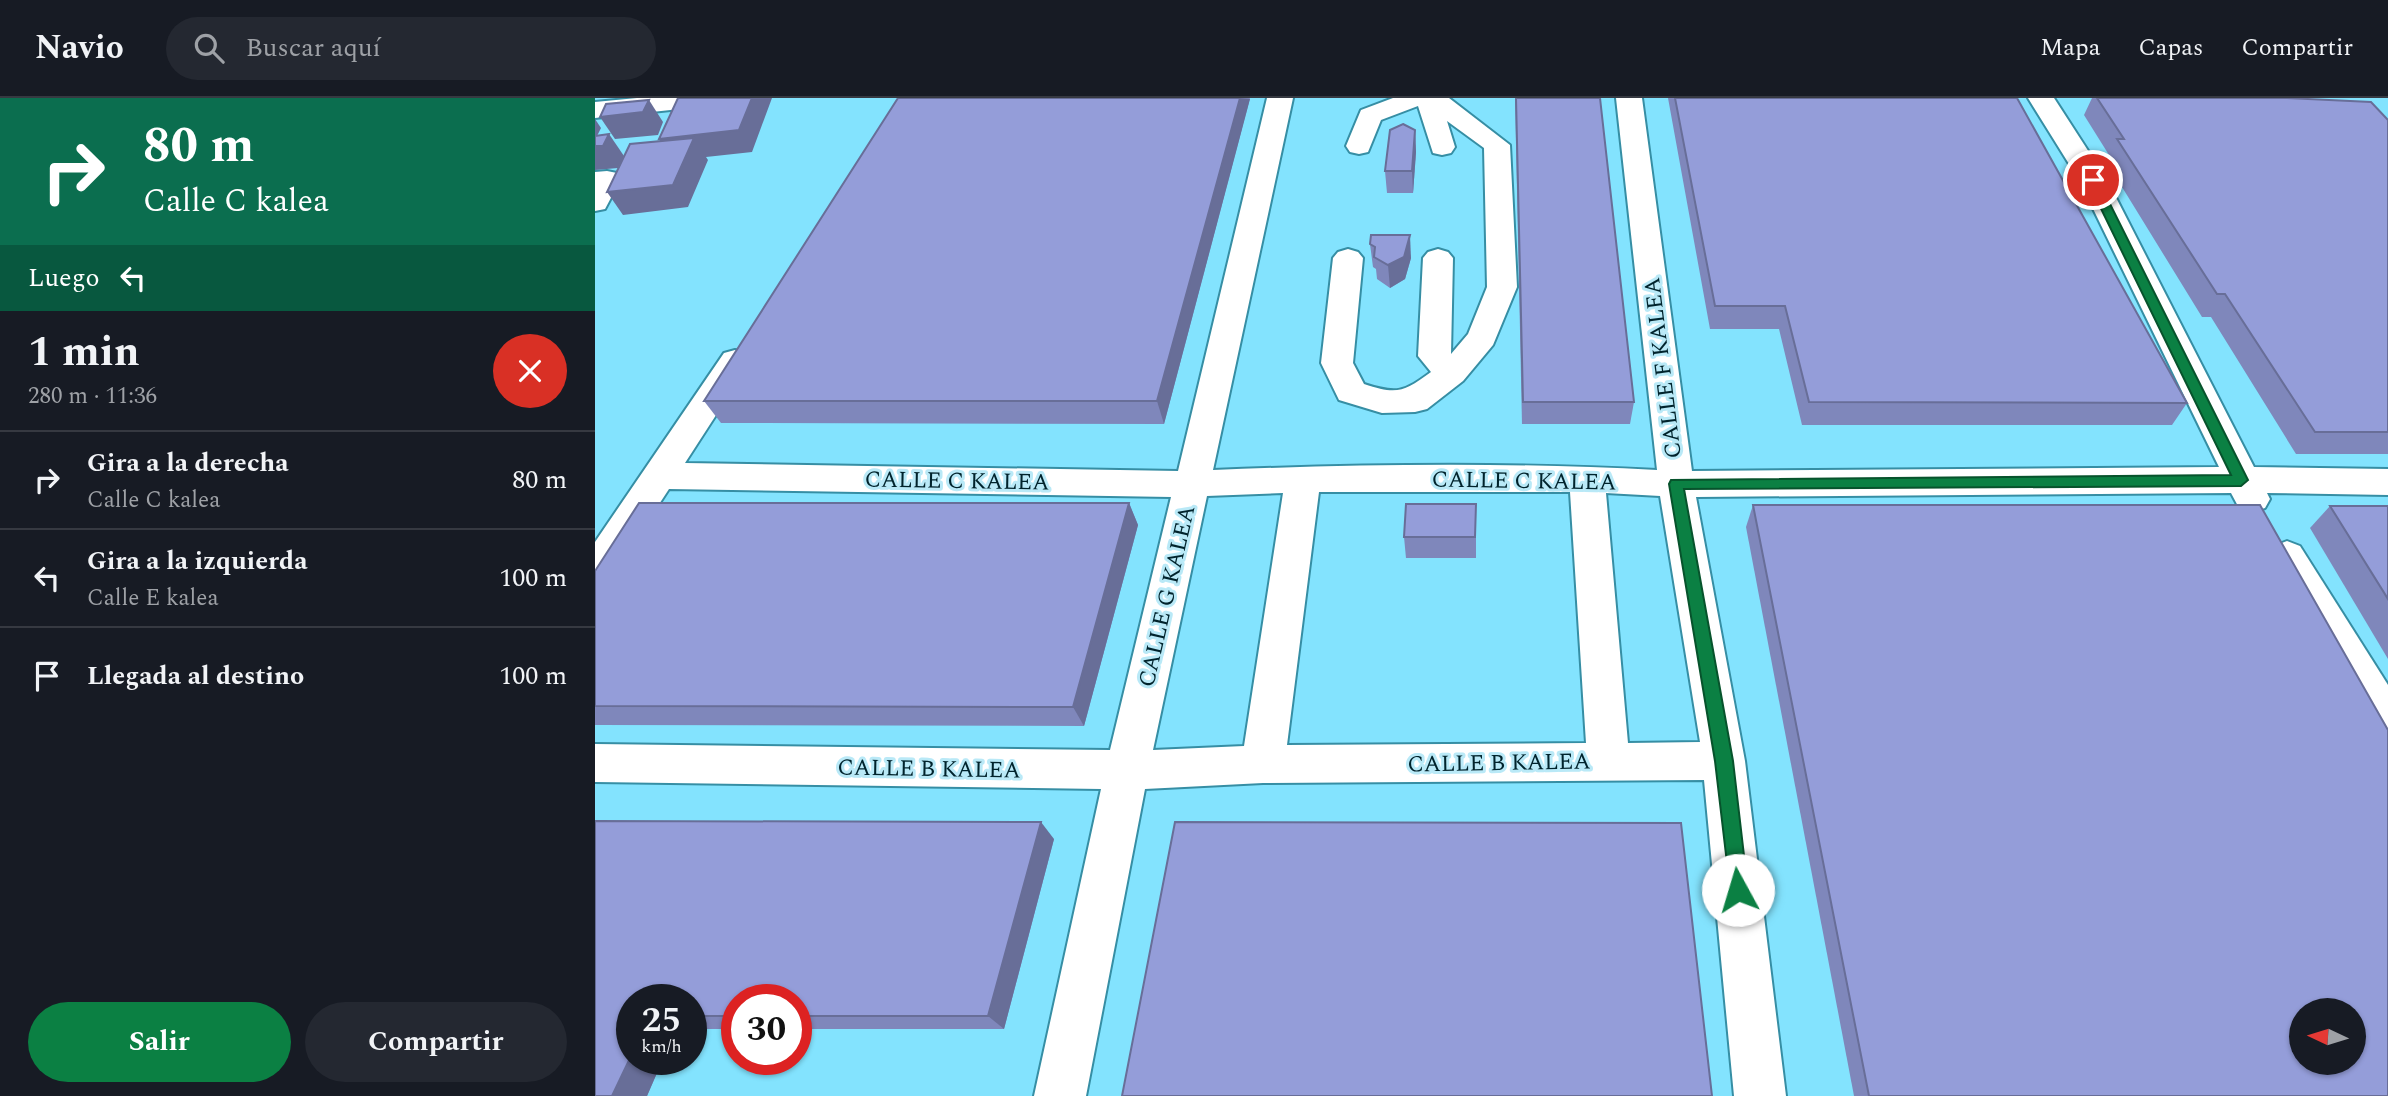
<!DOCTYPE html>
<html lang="es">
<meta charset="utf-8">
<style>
:root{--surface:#171b24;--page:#242831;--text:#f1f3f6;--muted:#9ea1a6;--line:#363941;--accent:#0b8043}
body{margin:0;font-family:Spectral,serif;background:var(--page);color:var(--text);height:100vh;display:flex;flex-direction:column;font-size:26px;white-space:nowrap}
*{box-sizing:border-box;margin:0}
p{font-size:23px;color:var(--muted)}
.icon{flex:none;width:38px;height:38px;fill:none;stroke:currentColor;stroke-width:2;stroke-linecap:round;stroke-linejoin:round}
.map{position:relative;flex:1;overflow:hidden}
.drawer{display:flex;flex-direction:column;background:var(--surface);width:595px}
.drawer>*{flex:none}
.guide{background:#0b6e4f;color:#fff;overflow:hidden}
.needle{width:46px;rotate:274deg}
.tools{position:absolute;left:1694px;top:900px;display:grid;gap:14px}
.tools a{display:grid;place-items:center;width:77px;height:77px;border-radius:50%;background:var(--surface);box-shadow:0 2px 5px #0004;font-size:35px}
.speed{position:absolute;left:21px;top:886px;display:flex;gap:14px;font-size:35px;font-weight:700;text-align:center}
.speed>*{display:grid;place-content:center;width:91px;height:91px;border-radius:50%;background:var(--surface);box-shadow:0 2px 5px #0004;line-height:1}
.speed small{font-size:18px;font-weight:400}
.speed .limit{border:10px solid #d22;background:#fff;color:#111}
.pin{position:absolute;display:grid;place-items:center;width:60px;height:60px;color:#fff;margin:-30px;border:4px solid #fff;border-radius:50%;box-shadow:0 2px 7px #0007}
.me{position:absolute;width:77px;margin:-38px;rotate:354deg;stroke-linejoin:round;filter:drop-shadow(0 0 5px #0008)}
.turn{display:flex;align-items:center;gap:24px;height:147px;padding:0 28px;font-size:32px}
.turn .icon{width:91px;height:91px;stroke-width:2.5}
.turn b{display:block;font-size:49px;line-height:60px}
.then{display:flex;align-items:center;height:66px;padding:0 28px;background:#0003;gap:14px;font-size:26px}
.round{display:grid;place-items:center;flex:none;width:74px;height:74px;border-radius:37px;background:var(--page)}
.headline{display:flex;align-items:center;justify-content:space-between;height:119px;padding:0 28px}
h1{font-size:42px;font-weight:700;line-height:52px}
.action{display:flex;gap:14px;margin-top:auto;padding:14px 28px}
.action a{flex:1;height:80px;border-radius:42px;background:var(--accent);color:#fff;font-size:28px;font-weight:700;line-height:80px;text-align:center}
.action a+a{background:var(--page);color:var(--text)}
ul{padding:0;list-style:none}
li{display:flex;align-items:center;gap:21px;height:98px;padding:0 28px;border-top:2px solid var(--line)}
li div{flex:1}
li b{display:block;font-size:26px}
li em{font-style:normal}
header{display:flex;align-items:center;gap:42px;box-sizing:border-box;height:98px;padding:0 35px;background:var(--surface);border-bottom:2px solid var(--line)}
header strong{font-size:33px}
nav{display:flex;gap:38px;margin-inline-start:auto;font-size:24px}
.search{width:490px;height:63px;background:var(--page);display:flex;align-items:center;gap:18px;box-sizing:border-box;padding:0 24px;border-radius:38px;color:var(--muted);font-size:26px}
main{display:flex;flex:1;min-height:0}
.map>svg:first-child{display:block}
</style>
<header>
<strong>Navio</strong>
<div class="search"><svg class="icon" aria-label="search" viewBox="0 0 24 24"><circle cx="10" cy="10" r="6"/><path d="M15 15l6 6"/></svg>Buscar aquí</div>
<nav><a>Mapa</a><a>Capas</a><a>Compartir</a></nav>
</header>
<main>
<section class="drawer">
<div class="guide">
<div class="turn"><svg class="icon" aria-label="right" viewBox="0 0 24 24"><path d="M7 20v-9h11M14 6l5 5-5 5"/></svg><div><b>80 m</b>Calle C kalea</div></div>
<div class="then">Luego<svg class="icon" aria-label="left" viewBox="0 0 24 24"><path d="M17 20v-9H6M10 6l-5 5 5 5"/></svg></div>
</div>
<div class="headline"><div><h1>1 min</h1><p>280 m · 11:36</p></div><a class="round" style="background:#d93025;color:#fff"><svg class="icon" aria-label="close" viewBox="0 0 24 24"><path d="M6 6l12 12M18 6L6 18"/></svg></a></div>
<ul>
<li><svg class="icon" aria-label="right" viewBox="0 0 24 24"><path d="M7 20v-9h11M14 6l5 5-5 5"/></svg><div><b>Gira a la derecha</b><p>Calle C kalea</p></div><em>80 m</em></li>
<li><svg class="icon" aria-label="left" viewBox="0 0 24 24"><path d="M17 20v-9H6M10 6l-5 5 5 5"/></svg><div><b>Gira a la izquierda</b><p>Calle E kalea</p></div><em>100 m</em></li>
<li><svg class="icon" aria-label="arrive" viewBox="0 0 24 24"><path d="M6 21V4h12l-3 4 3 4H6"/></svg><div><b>Llegada al destino</b></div><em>100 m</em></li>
</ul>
<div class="action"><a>Salir</a><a>Compartir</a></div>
</section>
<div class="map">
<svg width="1793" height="998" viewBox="0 0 1793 998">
<rect width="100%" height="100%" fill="#b9e9f7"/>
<path fill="#83e3fe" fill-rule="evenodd" d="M0 0H1793V998H0ZM37 901H96V961H37ZM142 901H201V961H142ZM1706 912H1759V964H1706Z"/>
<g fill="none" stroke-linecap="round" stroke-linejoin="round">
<defs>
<g id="minor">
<polygon points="42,0 96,0 98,3 94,8 85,11 0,20 0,4"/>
<path d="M672 0H698L618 372C765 366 914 364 1062 372L1021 0H1047L1097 373 1624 369 1484 82 1433 0H1459L1512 82 1659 369 1793 371V397L1672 395 1675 401 1670 410 1657 414 1644 410 1636 395 1101 399 1150 663 1191 998H1139L1109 682 668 685 550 691 491 998H439L506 691 0 684V646L515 652 576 399 74 391 13 484 0 489V444L129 255 140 252 151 255 156 263 90 365 583 373ZM724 394H975L991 645 692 647ZM688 395 649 648 558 652 612 398ZM1011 395 1065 398 1105 644 1033 645Z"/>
<path d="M798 0H854L915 47 922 189 898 247 868 283 832 311 820 314 787 315 744 302 726 265 738 160 743 154 753 151 763 154 768 160 758 265 769 286C802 297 809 294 836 274L823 258 828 160 833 154 843 151 853 154 858 160 856 256 873 236 892 189 889 50 852 23 860 49 856 55 847 57 838 55 823 8 786 22 773 54 764 56 755 54 751 48 766 12Z"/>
<polygon points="12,73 22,75 26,81 10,111 0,113 0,74"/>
<polygon points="1692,443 1705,448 1793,587 1793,641 1778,636 1673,458 1679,448"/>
</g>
</defs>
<use href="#minor" stroke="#368ea4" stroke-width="4"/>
<use href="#minor" fill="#fff" fill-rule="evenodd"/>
</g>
<g fill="#7f87bb">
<polygon points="303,0 655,0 569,326 126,325 109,303"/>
<polygon points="920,0 1005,0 1039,304 1035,326 927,326"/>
<polygon points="1073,0 1422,0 1592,305 1577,327 1207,327 1184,231 1115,231"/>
<polygon points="1497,0 1692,0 1793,22 1793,356 1701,356 1616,219 1607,219 1511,63 1514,57 1489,17"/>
<polygon points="820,32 821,54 818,95 792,95 790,73"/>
<polygon points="775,146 816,160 810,181 795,190 782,181 781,171 778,169"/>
<polygon points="534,405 543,427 489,628 0,627 0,473"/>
<polygon points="881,406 881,460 811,460 809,439"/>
<polygon points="1158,407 1793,998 1259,998 1151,429"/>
<polygon points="1735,408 1793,408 1793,561 1715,430"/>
<polygon points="0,723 459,741 409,931 201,931 201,901 142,901 142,931 96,931 96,901 37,901 37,961 68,961 52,998 0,998"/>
</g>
<g fill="#686e98">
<polygon points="157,0 177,0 157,54 111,59 113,62 93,109 28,117 12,94 79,63 64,41"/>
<polygon points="645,0 655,1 569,326 562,303"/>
<polygon points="54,2 68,24 63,37 20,41 5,19"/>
<polygon points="0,21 6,30 0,42"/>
<polygon points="820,32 821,54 818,95 817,73"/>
<polygon points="14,36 29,58 23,70 0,72 0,48"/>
<polygon points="815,137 816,160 810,181 795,190 793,167"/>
<polygon points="534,405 543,427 489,628 478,609"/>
<polygon points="446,724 459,741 409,931 393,918"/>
<polygon points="37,956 37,961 68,961 52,998 17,998"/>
</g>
<g fill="#949dd9" stroke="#686e98" stroke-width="2" fill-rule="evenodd">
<polygon points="83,0 157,0 144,32 64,41"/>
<polygon points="303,0 645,0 562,303 109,303"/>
<polygon points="921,0 1005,0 1039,304 928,304"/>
<polygon points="1080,0 1422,0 1592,305 1214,304 1190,208 1120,208"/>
<polygon points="1502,0 1692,0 1776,4 1793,22 1793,334 1720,334 1630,196 1622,196 1522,41 1529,41"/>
<polygon points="54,2 48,14 5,19 11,6"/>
<polygon points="808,26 820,32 817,73 790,73 795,32"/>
<polygon points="14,36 8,48 0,48 0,38"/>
<polygon points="99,40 78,87 12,94 35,46"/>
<polygon points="776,137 815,137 809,159 793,167 779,159 780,149 775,146"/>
<polygon points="44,405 534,405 478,609 0,608 0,473"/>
<polygon points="811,406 881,406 880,439 809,439"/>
<path d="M1158 407H1665L1793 632V998H1274ZM1706 912H1759V964H1706Z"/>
<polygon points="1735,408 1793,408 1793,501"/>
<polygon points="0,723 446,724 393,918 201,918 201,901 142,901 142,918 96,918 96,901 37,901 37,956 17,998 0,998"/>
<polygon points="580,724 1086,725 1117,998 527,998"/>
</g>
<polygon fill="#0b8043" stroke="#07532c" stroke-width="2" points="1498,79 1503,82 1653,382 1646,388 1089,391 1138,663 1153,792 1150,799 1143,801 1136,799 1120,663 1074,386 1076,382 1636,377 1492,82"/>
<g text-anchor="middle" stroke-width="6" stroke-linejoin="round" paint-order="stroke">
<g font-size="23" fill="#00232c" stroke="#b9e9f7">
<text transform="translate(1067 270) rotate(-97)" y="8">CALLE F KALEA</text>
<text transform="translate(362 382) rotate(1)" y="8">CALLE C KALEA</text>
<text transform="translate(929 382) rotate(1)" y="8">CALLE C KALEA</text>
<text transform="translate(571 498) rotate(-77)" y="8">CALLE G KALEA</text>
<text transform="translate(904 664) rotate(-1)" y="8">CALLE B KALEA</text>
<text transform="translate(334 670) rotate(1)" y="8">CALLE B KALEA</text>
</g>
</g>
</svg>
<div class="tools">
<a><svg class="needle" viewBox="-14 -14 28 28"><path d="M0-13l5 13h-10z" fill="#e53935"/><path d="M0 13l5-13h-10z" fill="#9ea1a6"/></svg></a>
</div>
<div class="speed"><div>25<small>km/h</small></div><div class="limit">30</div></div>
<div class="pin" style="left:1498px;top:82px;background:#d93025"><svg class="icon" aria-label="arrive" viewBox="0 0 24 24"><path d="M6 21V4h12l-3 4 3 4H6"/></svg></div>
<svg class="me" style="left:1143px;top:792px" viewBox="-20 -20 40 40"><circle r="19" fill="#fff"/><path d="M0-13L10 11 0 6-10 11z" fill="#0b8043"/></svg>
</div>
</main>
